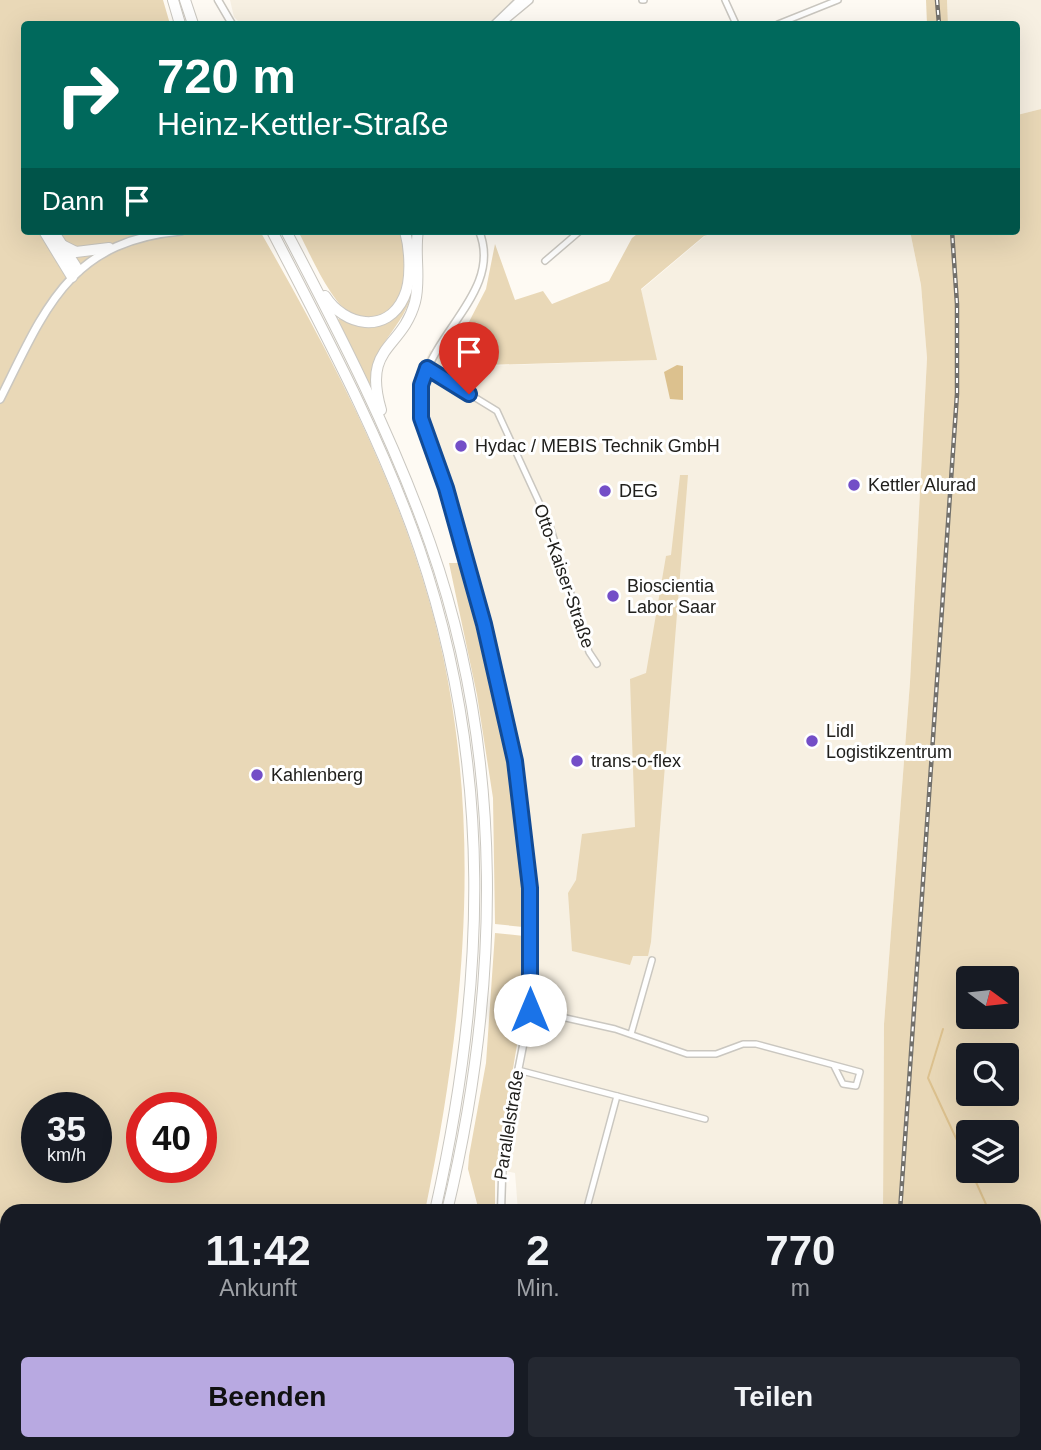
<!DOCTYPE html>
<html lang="de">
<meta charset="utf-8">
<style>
:root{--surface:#171b24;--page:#242831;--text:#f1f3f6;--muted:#9ea1a6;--accent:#b8a9e1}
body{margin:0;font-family:Helvetica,sans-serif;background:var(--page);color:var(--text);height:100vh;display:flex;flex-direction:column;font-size:26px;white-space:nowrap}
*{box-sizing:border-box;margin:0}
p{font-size:23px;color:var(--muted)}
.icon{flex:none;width:38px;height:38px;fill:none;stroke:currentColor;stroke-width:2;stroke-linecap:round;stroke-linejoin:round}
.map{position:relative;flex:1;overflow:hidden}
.panel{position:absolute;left:0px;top:1204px;width:1041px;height:247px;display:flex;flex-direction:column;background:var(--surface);border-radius:21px 21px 0 0;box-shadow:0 7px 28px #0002}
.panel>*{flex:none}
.guide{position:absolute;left:21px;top:21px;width:999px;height:214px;border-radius:7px;box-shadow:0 7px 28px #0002;background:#00695c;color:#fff;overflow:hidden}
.needle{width:46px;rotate:105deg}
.buttons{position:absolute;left:956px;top:966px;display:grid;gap:14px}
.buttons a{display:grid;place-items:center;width:63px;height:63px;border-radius:7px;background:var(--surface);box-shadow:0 7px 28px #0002;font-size:35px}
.speed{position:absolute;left:21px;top:1092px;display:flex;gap:14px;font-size:35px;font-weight:700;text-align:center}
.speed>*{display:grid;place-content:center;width:91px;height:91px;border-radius:50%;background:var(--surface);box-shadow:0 7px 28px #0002;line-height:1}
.speed small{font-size:18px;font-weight:400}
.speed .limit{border:10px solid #d22;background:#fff;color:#111}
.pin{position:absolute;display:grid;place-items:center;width:60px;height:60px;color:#fff;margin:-72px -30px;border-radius:50% 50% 50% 0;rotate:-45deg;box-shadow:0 0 7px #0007}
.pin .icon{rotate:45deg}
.me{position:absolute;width:77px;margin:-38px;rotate:0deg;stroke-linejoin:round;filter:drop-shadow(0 0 5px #0008)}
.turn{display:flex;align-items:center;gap:24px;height:147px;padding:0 21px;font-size:32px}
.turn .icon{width:91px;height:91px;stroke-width:2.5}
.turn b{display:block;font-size:49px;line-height:60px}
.then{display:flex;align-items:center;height:66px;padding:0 21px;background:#0003;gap:14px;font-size:26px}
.eta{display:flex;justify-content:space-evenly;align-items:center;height:119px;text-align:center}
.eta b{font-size:42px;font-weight:700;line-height:49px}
.primary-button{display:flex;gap:14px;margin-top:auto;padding:14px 21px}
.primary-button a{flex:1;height:80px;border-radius:7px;background:var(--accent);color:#111;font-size:28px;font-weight:700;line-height:80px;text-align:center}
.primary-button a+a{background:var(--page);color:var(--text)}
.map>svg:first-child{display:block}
</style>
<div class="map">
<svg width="1041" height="1450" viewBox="0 0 1041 1450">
<rect width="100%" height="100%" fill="#fefaf3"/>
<g fill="#f7f0e2">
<polygon points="230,0 518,0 490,24 241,24 234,17"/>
<polygon points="947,0 1041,0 1041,109 1017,115 1017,24 948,24"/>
<polygon points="724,231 910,231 921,285 927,358 910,682 884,1024 883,1211 518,1211 515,1173 506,1171 525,1061 529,1010 532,891 521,769 441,488 415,415 418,377 430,350 453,367 656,360 641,290 705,236"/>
<polygon points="433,1444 834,1444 831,1450 477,1450"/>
</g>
<g fill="#e9d8b7" fill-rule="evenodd">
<path d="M0 0H163L170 24H24V231H260C327 348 392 470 429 600 486 800 467 1010 425 1211H7V1444H360L358 1450H0ZM37 1108H96V1167H37ZM142 1108H201V1167H142Z"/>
<polygon points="926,0 947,0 948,24 927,24"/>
<path d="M1041 109V1367L1034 1363V1211H883L884 1024 910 682 927 358 921 285 910 231H1017V115ZM968 978H1006V1017H968ZM1006 1055V1094H968V1055ZM968 1132H1006V1171H968Z"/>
<path d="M298 231H401C407 263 410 294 382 316 373 317 364 319 355 316 332 307 310 253 298 231Z"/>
<polygon points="641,231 723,231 704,236 641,289 657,360 453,366 456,347 486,289 495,244 515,300 543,291 552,304 609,281 632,238"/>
<path d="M413 280C413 324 370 340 372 383L368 384 338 319C345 319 351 325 359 326 391 334 406 305 413 280Z"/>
<polygon points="680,475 688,475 651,942 648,956 633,956 630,965 572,951 568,893 576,880 582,834 635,827 630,679 646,673 666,556 671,555"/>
<polygon points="449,563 460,563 510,766 522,872 523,927 495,924 493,798 477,695"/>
<polygon points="495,933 524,936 523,1009 495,1176 495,1211 479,1211 468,1169 469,1156 486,1063"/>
</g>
<polygon fill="#dcc18e" points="677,365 683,366 683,400 670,399 664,372"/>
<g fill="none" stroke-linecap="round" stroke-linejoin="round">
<g stroke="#dcc18e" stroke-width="2">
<polyline points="943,1029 928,1078 968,1164"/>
<polyline points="971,1171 989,1211"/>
<polyline points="1034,1308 1041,1322"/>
</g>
<defs>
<g id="minor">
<polyline points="642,0 644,0"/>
<polyline points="725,0 736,24"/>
<polyline points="778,24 838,0"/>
<polyline points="545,261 580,231"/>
<polyline points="427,368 497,411 550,526 589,652 597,664"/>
<polyline points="530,1010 615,1029 687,1054 716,1054 743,1044 756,1044 860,1072 856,1086 843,1084 834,1066"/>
<polyline points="631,1034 652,960"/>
<polyline points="518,1070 705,1119"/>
<polyline points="586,1211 617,1096"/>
<polyline points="1034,1388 1037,1386"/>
<polyline points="950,1444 958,1450"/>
<polyline points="564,1450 566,1444"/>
<polyline points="975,1450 981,1444"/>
</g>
<g id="tertiary">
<polyline points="218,0 232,24"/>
<path d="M479 231C501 284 444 325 427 370 422 382 420 394 420 407L484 624 504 707 523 814 530 888V1010L503 1148 501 1211"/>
<polyline points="424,1450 427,1444"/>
</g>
<g id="secondary">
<polyline points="495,24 520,0"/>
<polyline points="500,24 529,0"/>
<path d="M0 399C45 309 69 241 181 231"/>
</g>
<g id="motorway">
<polyline points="173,0 180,24"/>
<polyline points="185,0 193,24"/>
<polyline points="44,231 72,277"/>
<polyline points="53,231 78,270"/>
<path d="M272 231C325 334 381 438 419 548 494 768 486 987 435 1211"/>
<path d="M286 231C339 332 392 435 430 543 506 759 500 991 447 1211"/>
<polyline points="58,243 76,252 109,248"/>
<path d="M325 296C344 326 387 335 404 297 412 280 410 249 405 231"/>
<path d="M381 410C362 345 402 350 415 302 421 279 414 254 418 231"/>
<polyline points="364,1450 366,1444"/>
<polyline points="377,1450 379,1444"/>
</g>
</defs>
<use href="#minor" stroke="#cac7c0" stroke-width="8"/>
<use href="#tertiary" stroke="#cac7c0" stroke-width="9"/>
<use href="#secondary" stroke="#cac7c0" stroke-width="10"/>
<use href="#motorway" stroke="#cac7c0" stroke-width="12"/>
<use href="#minor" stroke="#fff" stroke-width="5"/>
<use href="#tertiary" stroke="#fff" stroke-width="6"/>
<use href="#secondary" stroke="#fff" stroke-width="7"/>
<use href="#motorway" stroke="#fff" stroke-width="10"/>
<defs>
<g id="rail">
<polyline points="937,0 939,24"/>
<polyline points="900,1211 957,394 957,304 952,231"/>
<polyline points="849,1450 851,1444"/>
</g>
</defs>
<use href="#rail" stroke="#73716c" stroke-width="4.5"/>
<use href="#rail" stroke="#fff" stroke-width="2" stroke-dasharray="5" stroke-linecap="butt"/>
</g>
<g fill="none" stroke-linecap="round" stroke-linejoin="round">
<defs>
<polyline id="route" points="469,394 427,368 421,385 421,418 446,488 484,624 515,761 530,888 530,1010"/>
</defs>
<use href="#route" stroke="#114b97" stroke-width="18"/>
<use href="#route" stroke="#1a73e8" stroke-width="12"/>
</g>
<g fill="#734ec7" stroke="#fff" stroke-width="2.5">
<circle cx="461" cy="446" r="7"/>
<circle cx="854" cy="485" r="7"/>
<circle cx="605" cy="491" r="7"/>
<circle cx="613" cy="596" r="7"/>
<circle cx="812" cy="741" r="7"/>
<circle cx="577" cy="761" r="7"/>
<circle cx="257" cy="775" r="7"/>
</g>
<g text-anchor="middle" stroke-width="6" stroke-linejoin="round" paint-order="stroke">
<g font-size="18" fill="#21201d" stroke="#fff" text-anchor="start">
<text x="475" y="452">Hydac / MEBIS Technik GmbH</text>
<text x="868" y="491">Kettler Alurad</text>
<text x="619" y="497">DEG</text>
<text x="627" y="592">Bioscientia<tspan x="627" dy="21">Labor Saar</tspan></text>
<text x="826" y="737">Lidl<tspan x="826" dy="21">Logistikzentrum</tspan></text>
<text x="591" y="767">trans-o-flex</text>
<text x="271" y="781">Kahlenberg</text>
</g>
<g font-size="18" fill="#21201d" stroke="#fff">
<text transform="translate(564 576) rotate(71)" y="6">Otto-Kaiser-Straße</text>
<text transform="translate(509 1125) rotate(-81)" y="6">Parallelstraße</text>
</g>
</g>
</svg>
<div class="buttons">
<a><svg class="needle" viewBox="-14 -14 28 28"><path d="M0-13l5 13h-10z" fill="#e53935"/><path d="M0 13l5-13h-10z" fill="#9ea1a6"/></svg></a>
<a><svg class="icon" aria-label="search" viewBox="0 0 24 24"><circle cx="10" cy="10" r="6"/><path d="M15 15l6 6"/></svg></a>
<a><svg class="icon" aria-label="layers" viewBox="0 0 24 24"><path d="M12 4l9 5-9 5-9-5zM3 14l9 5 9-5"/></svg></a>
</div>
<div class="speed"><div>35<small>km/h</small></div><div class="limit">40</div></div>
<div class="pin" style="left:469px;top:394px;background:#d93025"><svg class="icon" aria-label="arrive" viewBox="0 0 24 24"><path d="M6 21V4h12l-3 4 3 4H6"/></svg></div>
<svg class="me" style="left:530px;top:1010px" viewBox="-20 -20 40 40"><circle r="19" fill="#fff"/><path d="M0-13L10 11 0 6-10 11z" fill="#1a73e8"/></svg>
<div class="guide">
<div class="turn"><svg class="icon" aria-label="right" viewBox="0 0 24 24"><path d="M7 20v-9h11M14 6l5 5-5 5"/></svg><div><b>720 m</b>Heinz-Kettler-Straße</div></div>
<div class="then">Dann<svg class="icon" aria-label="arrive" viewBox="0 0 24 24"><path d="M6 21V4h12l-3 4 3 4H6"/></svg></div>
</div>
<section class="panel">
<div class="eta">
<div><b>11:42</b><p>Ankunft</p></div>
<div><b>2</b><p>Min.</p></div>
<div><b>770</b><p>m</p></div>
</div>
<div class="primary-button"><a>Beenden</a><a>Teilen</a></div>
</section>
</div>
